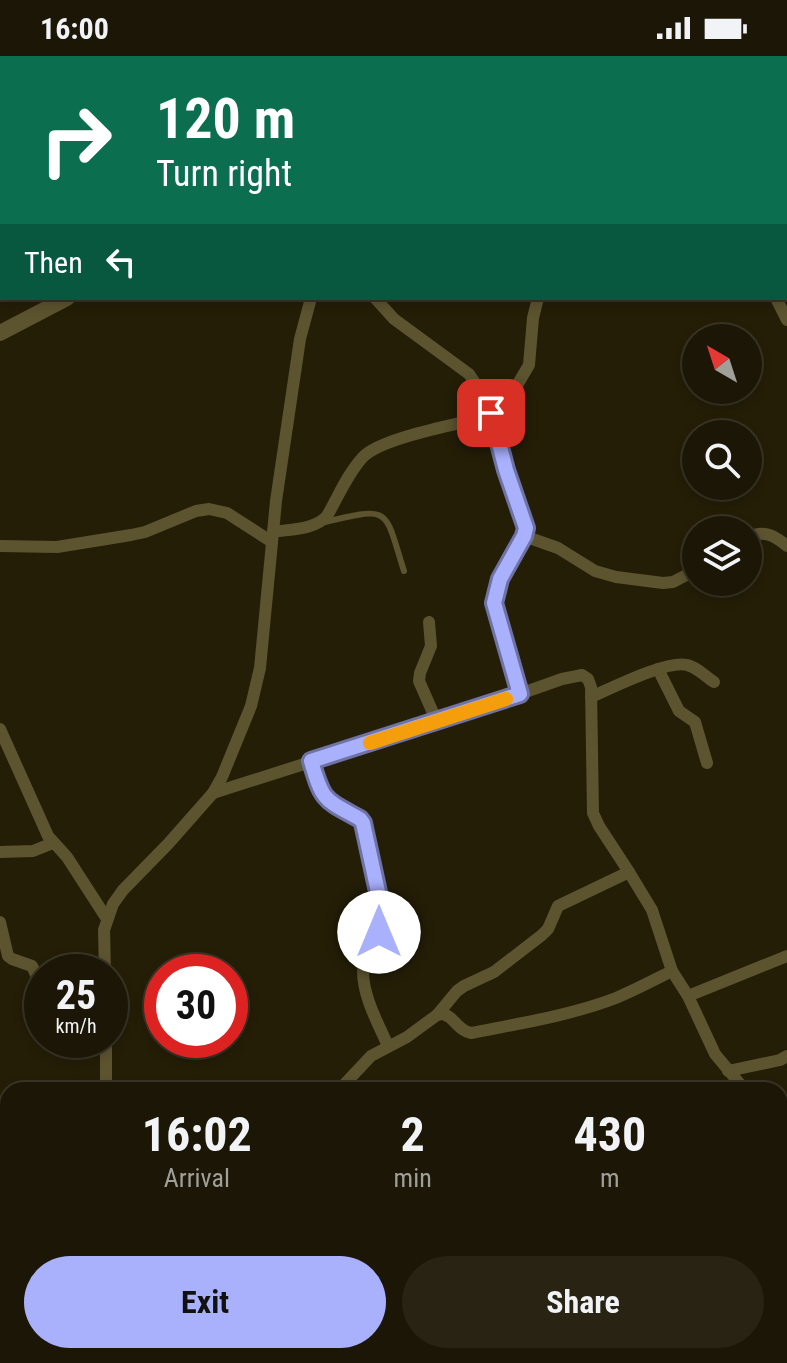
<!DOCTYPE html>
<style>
:root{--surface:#1b1605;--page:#282313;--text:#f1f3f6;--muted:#a09f9a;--line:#393527;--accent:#a9b0fc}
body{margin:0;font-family:"Roboto Condensed",sans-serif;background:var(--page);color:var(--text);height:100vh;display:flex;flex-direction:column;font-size:30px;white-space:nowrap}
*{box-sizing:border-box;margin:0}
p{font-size:26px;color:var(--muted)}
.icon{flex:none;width:44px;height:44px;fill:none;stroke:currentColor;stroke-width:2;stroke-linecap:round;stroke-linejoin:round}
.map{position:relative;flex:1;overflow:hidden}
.panel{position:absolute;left:0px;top:1026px;width:788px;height:282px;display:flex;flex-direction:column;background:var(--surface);border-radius:24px 24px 0 0;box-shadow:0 4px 12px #0003,0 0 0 2px var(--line)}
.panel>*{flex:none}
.hud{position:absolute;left:0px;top:0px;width:788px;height:244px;box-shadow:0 4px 12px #0003,0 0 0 2px var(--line);background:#0b6e4f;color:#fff;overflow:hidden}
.needle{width:52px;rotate:321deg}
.fabs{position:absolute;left:682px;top:268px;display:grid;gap:16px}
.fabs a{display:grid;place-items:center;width:80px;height:80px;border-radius:50%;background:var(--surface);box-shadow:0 4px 12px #0003,0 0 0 2px var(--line);font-size:40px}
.speed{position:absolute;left:24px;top:898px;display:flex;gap:16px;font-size:40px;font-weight:700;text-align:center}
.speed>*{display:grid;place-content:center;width:104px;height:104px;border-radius:50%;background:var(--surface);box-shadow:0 4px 12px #0003,0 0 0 2px var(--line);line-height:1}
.speed small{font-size:20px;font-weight:400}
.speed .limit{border:12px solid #d22;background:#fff;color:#111}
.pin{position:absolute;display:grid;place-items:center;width:68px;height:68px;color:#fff;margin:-34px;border-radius:16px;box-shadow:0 4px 12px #0006}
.me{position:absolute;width:88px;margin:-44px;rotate:0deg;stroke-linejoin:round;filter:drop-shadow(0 0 6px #0008)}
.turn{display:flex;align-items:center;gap:28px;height:168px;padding:0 24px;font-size:36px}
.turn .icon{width:104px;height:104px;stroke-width:2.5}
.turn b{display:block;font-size:56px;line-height:68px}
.then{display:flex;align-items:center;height:76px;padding:0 24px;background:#0003;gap:16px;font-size:30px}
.eta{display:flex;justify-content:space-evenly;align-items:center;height:136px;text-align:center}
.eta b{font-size:48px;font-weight:700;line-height:56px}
.action{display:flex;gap:16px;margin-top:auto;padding:16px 24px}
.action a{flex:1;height:92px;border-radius:48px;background:var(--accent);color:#111;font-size:32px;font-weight:700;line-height:92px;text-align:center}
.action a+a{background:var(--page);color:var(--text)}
.status{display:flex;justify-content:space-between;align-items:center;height:56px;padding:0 40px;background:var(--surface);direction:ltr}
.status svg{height:22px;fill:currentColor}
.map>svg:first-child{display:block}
</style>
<div class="status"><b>16:00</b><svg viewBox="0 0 49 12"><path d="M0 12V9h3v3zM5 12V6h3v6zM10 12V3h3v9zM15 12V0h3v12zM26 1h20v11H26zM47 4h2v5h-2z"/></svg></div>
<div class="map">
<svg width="787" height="1307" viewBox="0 0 787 1307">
<rect width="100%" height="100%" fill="#241e07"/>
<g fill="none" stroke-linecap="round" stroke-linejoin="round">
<path stroke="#5c532f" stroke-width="6" d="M325 466C392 450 384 452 404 515"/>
<g stroke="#5c532f" stroke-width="12">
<polyline points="7,0 7,2"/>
<polyline points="272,0 275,2"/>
<polyline points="516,0 517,2"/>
<polyline points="690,0 690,2"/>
<polyline points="0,91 2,89"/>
<polyline points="786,157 787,156"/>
<polyline points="0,206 2,205"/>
<path d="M375 242 394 263 469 318C490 347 496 379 506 412 512 432 521 451 526 472L524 480 500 523 494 547 520 638"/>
<polyline points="776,242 787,264"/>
<path d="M273 476C291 473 314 474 327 460 338 441 348 417 363 401 381 382 454 369 482 362L491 357 500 349 519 326 529 309 533 262 538 242"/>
<polyline points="524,480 558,492 595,515 616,521 663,527 673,526 696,514"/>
<path d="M748 481C764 474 774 479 787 490"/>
<polyline points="0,490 57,491 131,479 145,476 196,455 209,453 227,457 272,486"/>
<polyline points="429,566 431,590 420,617 419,625 437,666"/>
<polyline points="658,613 679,655 695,666 707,707"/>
<path d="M591 641C612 632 667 604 687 609 697 611 706 621 714 626"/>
<polyline points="0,673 48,780 67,801 107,863"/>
<path d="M311 705C323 746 324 743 360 763 367 773 385 852 382 864 379 883 364 895 363 915 363 941 378 967 388 990"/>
<polyline points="213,737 477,653 562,623 582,619 588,623 591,631 593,757 599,770 629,816 652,854 672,915 688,940 715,998 745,1034"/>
<polyline points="0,796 33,795 53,787"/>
<polyline points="0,866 8,900 12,903 32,910 42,932"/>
<polyline points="105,916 104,874 113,848 123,834 168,788 213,737 222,721 251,650 260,612 276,445 300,283 311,242"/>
<polyline points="688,940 787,900"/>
<polyline points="437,959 457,935 464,930 494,916 542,879 548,873 558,850 629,816"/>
<polyline points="106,984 106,1034"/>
<polyline points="728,1015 780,1004 787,1000"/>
<path d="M339 1034 371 1000 407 981 437 959C452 954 456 975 471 977 517 968 572 959 616 942 635 934 654 924 672 915"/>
<polyline points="780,1082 787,1082"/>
<polyline points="780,1108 787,1128"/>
<polyline points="0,1133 8,1132"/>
<polyline points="780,1149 787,1147"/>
<polyline points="0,1194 8,1208"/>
<polyline points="335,1300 336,1307"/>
<polyline points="518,1300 521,1307"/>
<polyline points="746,1300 747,1307"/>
<polyline points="18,1307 25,1300"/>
<polyline points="126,1307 135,1300"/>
</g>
<g stroke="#5c532f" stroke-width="16">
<polyline points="479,2 480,0"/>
<polyline points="0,277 67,242"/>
</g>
</g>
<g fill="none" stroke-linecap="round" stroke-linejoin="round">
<defs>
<path id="route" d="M379 876 383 859 363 767 360 763C324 743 323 746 311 705L520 638 494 547 500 523 524 480 526 472 506 414 491 357"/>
</defs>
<use href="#route" stroke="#6e72a4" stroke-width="20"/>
<use href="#route" stroke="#a9b0fc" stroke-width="14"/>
<polyline stroke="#f59e0b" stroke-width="14" points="370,687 506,643"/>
</g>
</svg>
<div class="fabs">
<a><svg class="needle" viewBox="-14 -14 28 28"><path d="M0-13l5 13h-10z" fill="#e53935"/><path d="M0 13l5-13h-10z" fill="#a09f9a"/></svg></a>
<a><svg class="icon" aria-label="search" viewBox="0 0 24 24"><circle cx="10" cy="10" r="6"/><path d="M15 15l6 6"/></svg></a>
<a><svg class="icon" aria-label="layers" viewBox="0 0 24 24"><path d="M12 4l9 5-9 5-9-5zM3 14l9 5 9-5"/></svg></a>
</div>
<div class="speed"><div>25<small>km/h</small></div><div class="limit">30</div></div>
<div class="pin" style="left:491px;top:357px;background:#d93025"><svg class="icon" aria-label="arrive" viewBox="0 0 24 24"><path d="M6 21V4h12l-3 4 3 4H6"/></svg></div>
<svg class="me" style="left:379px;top:876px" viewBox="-20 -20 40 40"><circle r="19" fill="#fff"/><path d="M0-13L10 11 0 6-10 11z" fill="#a9b0fc"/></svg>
<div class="hud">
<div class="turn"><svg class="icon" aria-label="right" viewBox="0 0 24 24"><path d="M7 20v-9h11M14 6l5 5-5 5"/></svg><div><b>120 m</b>Turn right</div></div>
<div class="then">Then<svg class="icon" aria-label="left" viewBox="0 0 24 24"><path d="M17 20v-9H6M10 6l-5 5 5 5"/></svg></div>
</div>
<section class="panel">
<div class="eta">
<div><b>16:02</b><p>Arrival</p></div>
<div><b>2</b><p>min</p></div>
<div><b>430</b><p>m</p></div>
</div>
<div class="action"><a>Exit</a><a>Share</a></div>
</section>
</div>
